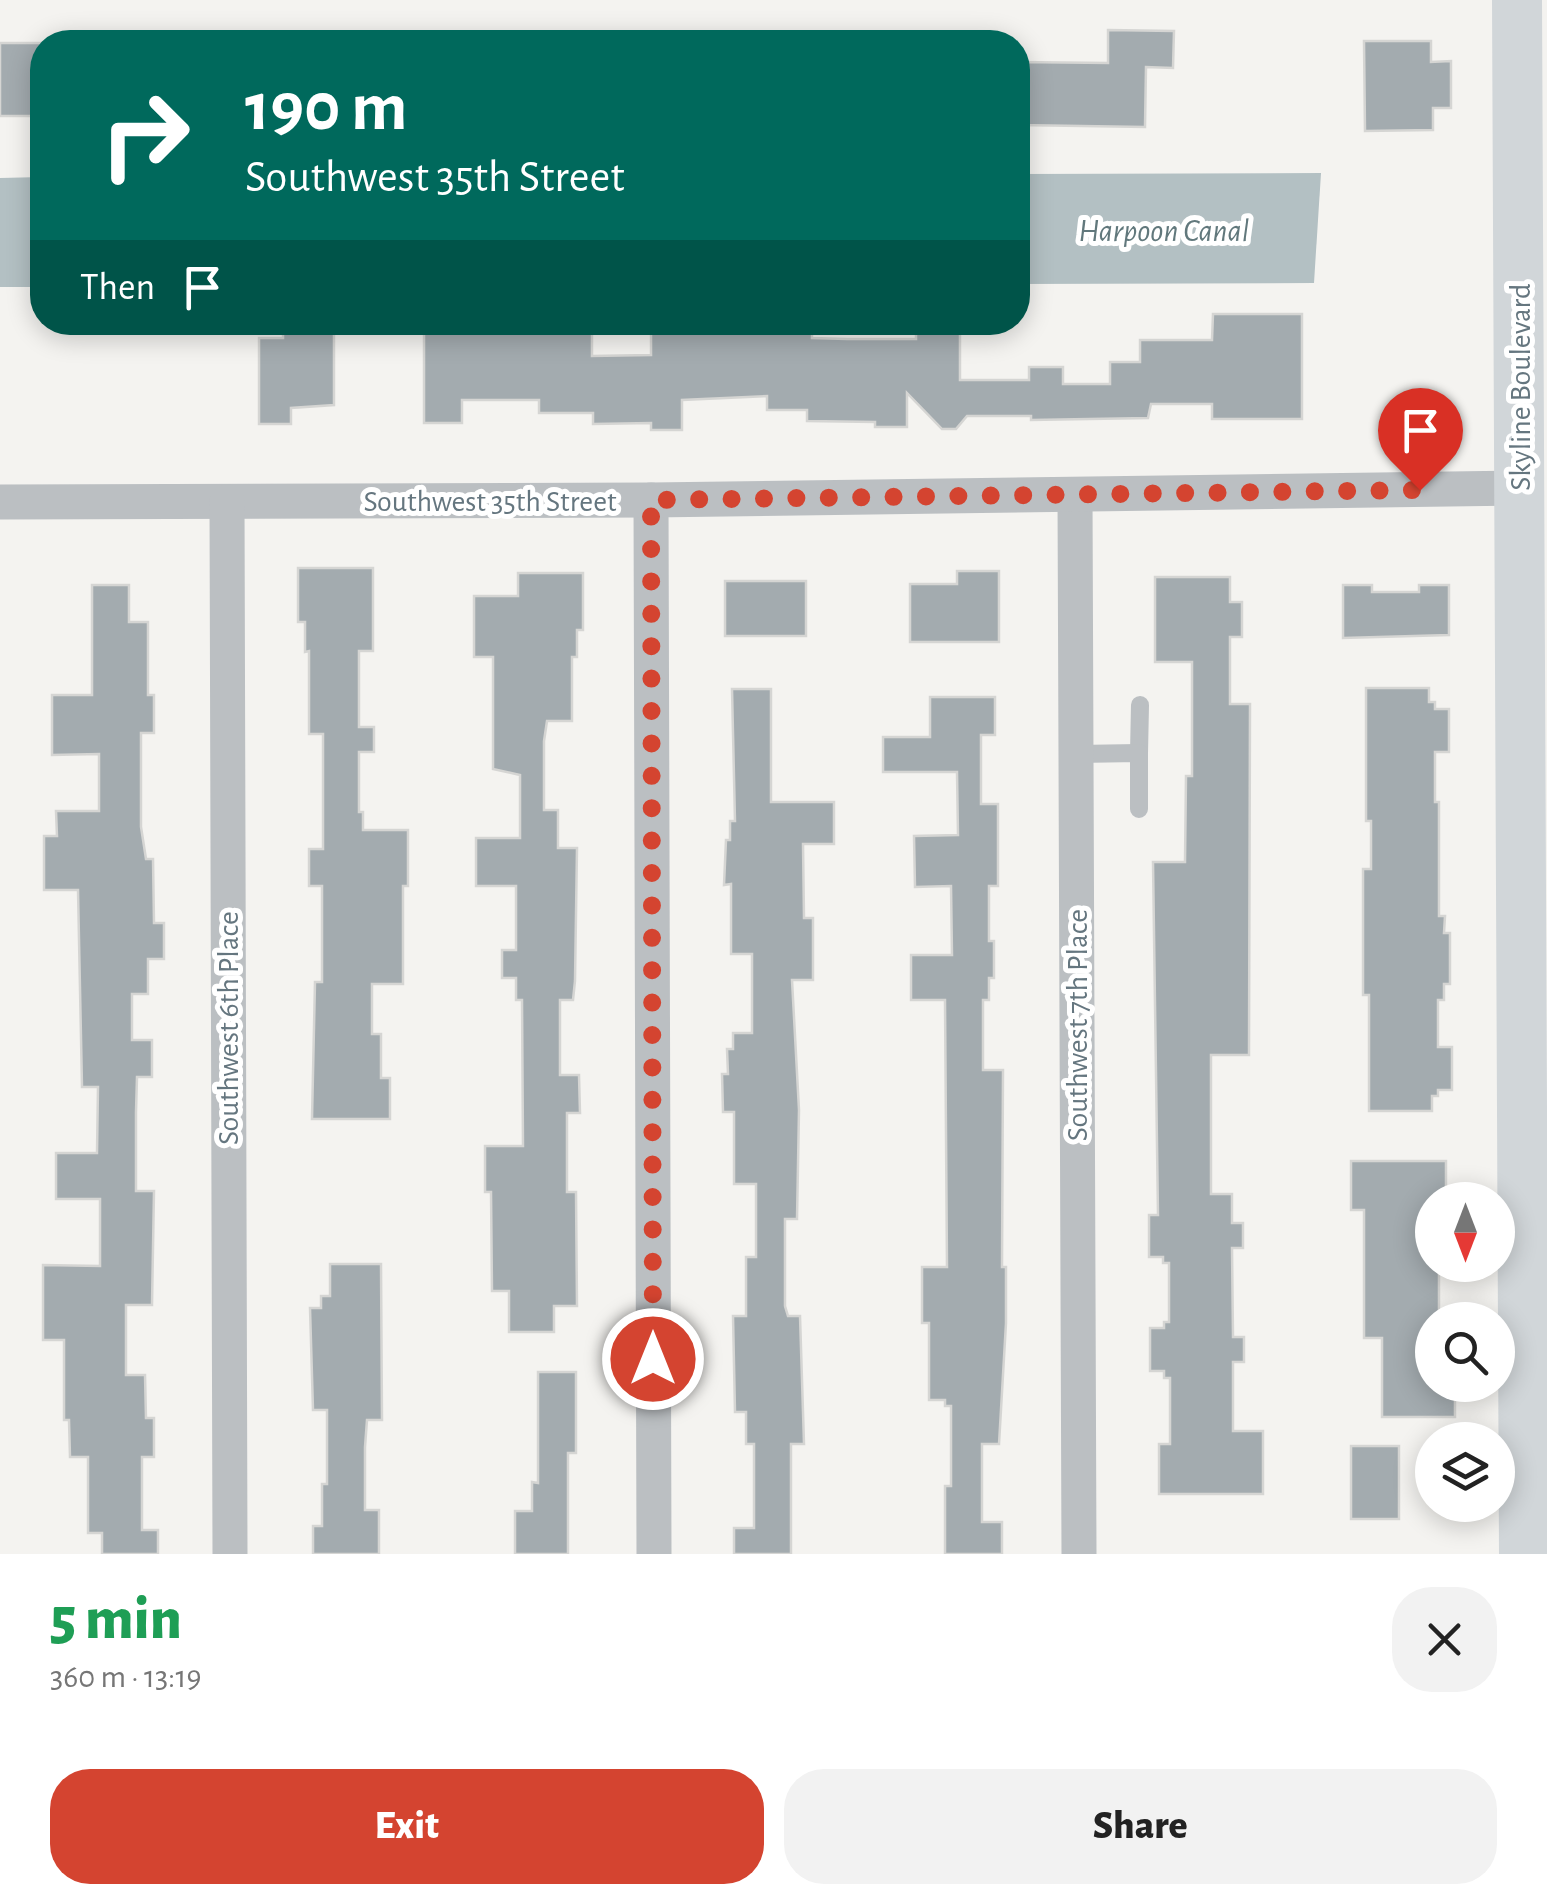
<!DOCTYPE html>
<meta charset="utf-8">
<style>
:root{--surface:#fff;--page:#f2f2f2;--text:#222;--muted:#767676;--accent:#d44430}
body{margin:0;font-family:"Alegreya Sans",sans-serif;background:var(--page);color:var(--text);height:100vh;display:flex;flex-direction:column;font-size:38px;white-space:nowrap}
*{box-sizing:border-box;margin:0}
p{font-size:32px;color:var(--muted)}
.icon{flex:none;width:55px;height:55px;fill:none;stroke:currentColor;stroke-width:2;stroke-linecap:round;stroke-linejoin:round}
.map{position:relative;height:1554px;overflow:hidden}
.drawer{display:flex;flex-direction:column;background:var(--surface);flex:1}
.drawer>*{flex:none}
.banner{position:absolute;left:30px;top:30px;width:1000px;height:305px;border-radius:40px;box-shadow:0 5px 25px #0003;background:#00695c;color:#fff;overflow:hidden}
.needle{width:65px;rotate:180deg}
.buttons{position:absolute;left:1415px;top:1182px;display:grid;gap:20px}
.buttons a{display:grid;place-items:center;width:100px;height:100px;border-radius:50%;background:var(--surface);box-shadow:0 5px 25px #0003;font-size:50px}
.pin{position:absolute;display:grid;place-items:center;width:85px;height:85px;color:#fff;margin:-102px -42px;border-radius:50% 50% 50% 0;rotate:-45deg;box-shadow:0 0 10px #0007}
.pin .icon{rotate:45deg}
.me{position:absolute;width:110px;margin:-55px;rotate:0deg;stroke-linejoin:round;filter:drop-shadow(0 0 8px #0008)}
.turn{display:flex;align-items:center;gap:35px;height:210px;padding:0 50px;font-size:45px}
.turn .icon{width:130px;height:130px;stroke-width:2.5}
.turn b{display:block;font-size:70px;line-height:85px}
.then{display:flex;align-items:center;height:95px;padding:0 50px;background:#0003;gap:20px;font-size:38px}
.round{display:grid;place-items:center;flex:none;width:105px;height:105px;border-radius:40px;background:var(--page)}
.head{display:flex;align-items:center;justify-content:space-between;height:170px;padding:0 50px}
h1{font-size:60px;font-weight:800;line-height:75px;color:#1e9e55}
.cta{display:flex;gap:20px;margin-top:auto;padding:20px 50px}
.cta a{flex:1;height:115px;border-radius:40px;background:var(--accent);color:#fff;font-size:40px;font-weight:800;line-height:115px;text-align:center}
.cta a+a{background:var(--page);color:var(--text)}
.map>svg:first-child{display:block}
</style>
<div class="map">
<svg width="1547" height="1554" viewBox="0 0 1547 1554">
<rect width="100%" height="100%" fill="#f4f3f0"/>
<g fill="#b3c0c3">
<polygon points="1321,173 1314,283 1018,284 1018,174"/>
<polygon points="42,177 42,287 0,287 0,178"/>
</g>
<g fill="#a3abaf" stroke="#d5d5d3" stroke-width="2.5">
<polygon points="1108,30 1174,31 1173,68 1146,67 1145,127 1018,125 1018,62 1108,63"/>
<polygon points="1364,41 1431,41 1431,62 1451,61 1451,108 1433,108 1433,130 1365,131"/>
<rect x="0" y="43" width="42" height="73"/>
<polygon points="1213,314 1302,314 1302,419 1212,419 1212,404 1151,404 1148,418 1031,420 1031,416 967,416 956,429 942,429 907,393 907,427 875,427 875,422 807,421 807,410 767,410 767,396 682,400 682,430 651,430 651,423 593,424 593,413 539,413 539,400 462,400 462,423 424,423 424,322 592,322 592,356 651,355 651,322 812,328 812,338 847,339 916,339 916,324 960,324 960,380 1029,380 1029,367 1063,367 1063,384 1110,384 1110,362 1140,362 1140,340 1212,340"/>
<polygon points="283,322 334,322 334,405 291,408 291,424 259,424 259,338 283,338"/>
<polygon points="298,568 373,568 373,651 359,651 359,727 374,727 374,752 359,752 359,812 363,812 363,830 408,830 408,886 403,886 403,984 372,984 372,1034 381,1034 381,1078 390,1078 390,1119 312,1119 315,982 322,982 322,886 309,886 309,849 323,849 323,734 309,734 309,651 305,652 305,622 298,622"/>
<polygon points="957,571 999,571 999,642 910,642 910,584 957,584"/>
<polygon points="518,573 583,573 583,630 577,630 577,657 572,657 572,721 547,721 544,741 544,810 558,810 558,848 577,848 575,981 573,1000 560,1000 560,1075 579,1075 580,1113 567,1113 567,1192 576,1192 577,1306 554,1306 554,1332 509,1332 509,1291 492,1291 491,1192 485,1192 485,1146 523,1146 522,1000 516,1000 516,978 502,978 502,950 516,950 516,886 476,886 476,838 520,838 520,775 493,769 493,657 474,657 474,596 518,596"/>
<polygon points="1155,577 1230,577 1230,602 1242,602 1242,637 1230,637 1230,704 1250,704 1249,1055 1211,1055 1211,1194 1232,1194 1232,1223 1243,1223 1243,1248 1232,1248 1233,1337 1244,1337 1244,1362 1233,1362 1233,1431 1263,1431 1263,1494 1159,1494 1159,1444 1170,1444 1170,1378 1164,1378 1164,1371 1150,1371 1150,1328 1164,1328 1164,1322 1169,1322 1169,1263 1163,1263 1163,1257 1149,1257 1149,1215 1158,1215 1153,862 1185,862 1186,776 1192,776 1192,662 1155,662"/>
<rect x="725" y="581" width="81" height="55"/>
<polygon points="92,585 129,585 129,622 148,622 148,695 154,695 154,733 141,733 141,827 146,859 153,859 154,923 164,923 164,959 148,959 148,994 132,994 132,1040 152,1040 152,1077 137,1077 136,1112 136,1191 154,1191 152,1305 126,1305 126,1375 145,1375 146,1418 154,1418 154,1457 142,1457 142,1530 158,1530 158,1554 102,1554 102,1533 88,1533 88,1457 70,1457 69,1420 64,1420 64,1340 43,1340 43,1265 100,1266 100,1199 56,1199 56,1153 97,1153 98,1087 82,1087 78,890 44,890 44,836 57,836 56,811 99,811 99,754 52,755 52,695 92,695"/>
<polygon points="1343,585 1372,585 1372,592 1419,592 1419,585 1449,585 1449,635 1343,638"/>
<polygon points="1366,688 1429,688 1429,702 1435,702 1435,709 1449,709 1449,752 1435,752 1435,802 1439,802 1439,916 1445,916 1444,933 1450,933 1450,984 1444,984 1444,1000 1438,1000 1438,1047 1452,1047 1452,1090 1438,1090 1438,1096 1432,1096 1432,1111 1369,1111 1369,995 1363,995 1363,869 1371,869 1371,821 1366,821"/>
<polygon points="732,689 771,689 771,802 834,802 834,844 803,844 804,918 813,918 813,980 792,980 799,1110 797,1219 785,1219 785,1306 788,1316 800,1316 804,1444 791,1444 791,1554 734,1554 734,1528 754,1528 754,1444 746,1444 746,1412 735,1412 733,1316 746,1316 746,1257 756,1257 756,1184 734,1184 734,1112 723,1112 722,1074 728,1074 727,1049 733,1049 733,1033 752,1033 752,954 731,954 731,884 724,885 726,840 730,840 730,821 735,821"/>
<polygon points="930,697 995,697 995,735 981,735 981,804 998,804 998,886 989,886 989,941 994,941 994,978 989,978 989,1000 983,1000 983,1070 1003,1070 1002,1267 1006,1267 1006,1323 999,1444 982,1444 982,1522 1002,1522 1002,1554 945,1554 945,1486 951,1486 951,1406 945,1406 945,1400 929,1400 929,1323 922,1323 922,1267 947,1267 945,1000 911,1000 911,955 952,955 951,886 915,887 914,836 958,835 957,772 883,772 883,737 930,737"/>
<polygon points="1351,1161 1446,1161 1446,1200 1432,1200 1432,1265 1439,1265 1439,1320 1432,1320 1432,1385 1455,1385 1455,1417 1382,1417 1382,1338 1364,1338 1364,1210 1351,1210"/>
<polygon points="330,1264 381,1264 382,1420 367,1420 365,1447 365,1510 379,1510 379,1554 313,1554 313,1526 322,1526 322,1484 327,1484 327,1410 313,1410 310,1308 321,1308 321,1296 330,1296"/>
<polygon points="538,1372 576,1372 576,1453 568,1453 568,1554 515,1554 515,1511 532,1511 532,1482 538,1483"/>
<rect x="1351" y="1446" width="48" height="73"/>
</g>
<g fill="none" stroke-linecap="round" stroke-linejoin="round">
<g stroke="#bbbfc2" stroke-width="18">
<polyline points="1139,753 1140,705"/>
<polyline points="1076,754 1139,753 1139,809"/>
</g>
<g stroke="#bbbfc2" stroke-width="35">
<polyline points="1075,495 1079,1554"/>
<polyline points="651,500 654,1554"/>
<polyline points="0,502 651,500 1521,488"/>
<polyline points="227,502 230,1554"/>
</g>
<polyline stroke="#d1d6d9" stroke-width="50" points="1517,0 1524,1554"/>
</g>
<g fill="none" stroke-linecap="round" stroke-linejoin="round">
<polyline stroke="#d44430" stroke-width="18" stroke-dasharray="0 32.4" points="653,1359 651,500 1420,490"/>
</g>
<g text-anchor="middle" stroke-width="10" stroke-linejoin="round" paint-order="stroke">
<g font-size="30" fill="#65767f" stroke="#fff">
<text transform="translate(1520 387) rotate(-90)" y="10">Skyline Boulevard</text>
<text x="490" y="511">Southwest 35th Street</text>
<text transform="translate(1077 1025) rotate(-90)" y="10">Southwest 7th Place</text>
<text transform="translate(228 1028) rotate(-90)" y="10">Southwest 6th Place</text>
</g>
<g font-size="32" font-style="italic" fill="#61787c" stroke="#fff">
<text x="1164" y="241">Harpoon Canal</text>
</g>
</g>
</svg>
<div class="buttons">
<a><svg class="needle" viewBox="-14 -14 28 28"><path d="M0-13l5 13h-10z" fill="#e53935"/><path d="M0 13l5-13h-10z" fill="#767676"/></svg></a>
<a><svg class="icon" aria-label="search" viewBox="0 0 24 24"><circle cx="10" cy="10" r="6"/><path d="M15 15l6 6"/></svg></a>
<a><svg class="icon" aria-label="layers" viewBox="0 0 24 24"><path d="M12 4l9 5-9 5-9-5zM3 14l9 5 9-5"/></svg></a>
</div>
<div class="pin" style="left:1420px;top:490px;background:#d93025"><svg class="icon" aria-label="arrive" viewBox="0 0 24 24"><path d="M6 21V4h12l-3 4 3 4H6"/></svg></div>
<svg class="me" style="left:653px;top:1359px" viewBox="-20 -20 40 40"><circle r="17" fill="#d44430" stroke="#fff" stroke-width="3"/><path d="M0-11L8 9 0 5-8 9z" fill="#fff"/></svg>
<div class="banner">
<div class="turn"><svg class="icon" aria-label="right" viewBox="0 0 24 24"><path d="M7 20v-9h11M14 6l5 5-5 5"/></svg><div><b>190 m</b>Southwest 35th Street</div></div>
<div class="then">Then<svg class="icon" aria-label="arrive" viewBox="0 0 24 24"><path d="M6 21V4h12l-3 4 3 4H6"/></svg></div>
</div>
</div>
<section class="drawer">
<div class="head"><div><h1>5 min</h1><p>360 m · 13:19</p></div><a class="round"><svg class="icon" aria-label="close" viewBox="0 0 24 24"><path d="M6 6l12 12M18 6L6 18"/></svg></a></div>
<div class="cta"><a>Exit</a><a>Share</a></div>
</section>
